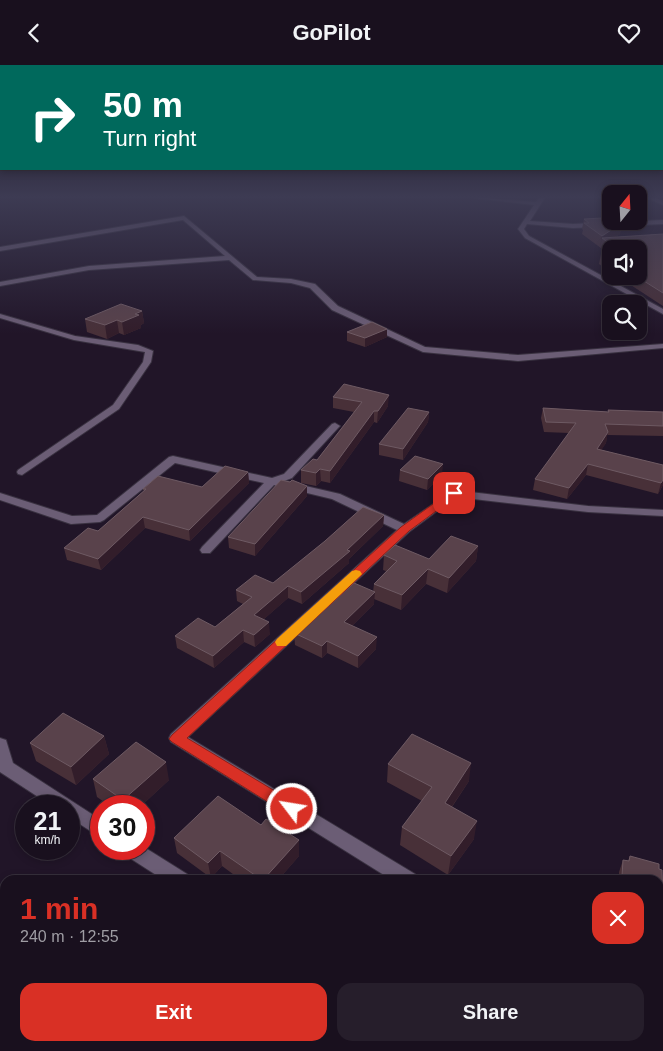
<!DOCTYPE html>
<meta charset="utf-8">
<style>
:root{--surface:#19101e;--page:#261e2b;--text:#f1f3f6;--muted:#9f9da4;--line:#37303c;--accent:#d93025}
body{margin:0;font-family:Helvetica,sans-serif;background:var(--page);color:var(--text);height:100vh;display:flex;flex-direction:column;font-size:19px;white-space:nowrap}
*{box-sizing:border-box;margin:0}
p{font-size:16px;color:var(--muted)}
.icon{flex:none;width:28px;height:28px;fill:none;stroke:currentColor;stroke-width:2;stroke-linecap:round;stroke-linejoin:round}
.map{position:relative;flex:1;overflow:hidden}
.details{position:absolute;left:0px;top:810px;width:664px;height:176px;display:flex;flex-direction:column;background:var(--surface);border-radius:15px 15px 0 0;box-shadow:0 2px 8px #0003,0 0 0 1px var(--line)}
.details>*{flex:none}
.banner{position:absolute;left:0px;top:0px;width:664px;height:105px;box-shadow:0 2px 8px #0003,0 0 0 1px var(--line);background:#00695c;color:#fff;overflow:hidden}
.needle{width:32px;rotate:18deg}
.tools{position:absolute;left:602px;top:120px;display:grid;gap:10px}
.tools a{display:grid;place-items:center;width:45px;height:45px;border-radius:10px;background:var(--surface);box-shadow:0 2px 8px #0003,0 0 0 1px var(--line);font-size:25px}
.speed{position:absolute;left:15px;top:730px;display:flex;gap:10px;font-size:25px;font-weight:700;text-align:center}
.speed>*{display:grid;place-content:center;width:65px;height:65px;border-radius:50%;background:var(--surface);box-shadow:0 2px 8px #0003,0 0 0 1px var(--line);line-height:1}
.speed small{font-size:12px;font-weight:400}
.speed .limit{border:8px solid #d22;background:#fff;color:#111}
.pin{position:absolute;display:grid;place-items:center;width:42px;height:42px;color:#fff;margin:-21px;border-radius:10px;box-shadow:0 2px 8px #0006}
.me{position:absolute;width:55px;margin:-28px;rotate:301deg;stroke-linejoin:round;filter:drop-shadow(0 0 4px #0008)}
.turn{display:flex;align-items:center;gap:18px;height:105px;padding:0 20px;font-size:22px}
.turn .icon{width:65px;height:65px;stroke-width:2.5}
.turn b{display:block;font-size:35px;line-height:42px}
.round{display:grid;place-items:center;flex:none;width:52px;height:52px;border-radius:15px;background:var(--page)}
.summary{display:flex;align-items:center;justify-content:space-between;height:85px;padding:0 20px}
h1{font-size:30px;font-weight:700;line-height:38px;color:var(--accent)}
.cta{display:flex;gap:10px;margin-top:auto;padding:10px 20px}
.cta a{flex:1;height:58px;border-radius:15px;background:var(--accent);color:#fff;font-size:20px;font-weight:700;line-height:58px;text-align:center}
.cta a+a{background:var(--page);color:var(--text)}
header{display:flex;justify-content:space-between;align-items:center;height:65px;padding:0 20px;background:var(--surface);font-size:22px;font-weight:700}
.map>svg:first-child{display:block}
</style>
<header><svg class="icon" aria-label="back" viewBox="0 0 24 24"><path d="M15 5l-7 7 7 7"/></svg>GoPilot<svg class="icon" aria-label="heart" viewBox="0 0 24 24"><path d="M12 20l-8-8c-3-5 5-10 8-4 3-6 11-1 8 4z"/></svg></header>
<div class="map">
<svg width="663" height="986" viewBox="0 0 663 986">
<rect width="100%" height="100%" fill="#211528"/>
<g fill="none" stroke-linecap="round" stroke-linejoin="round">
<defs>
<g id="street">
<polygon points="458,131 536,137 540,131 546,131 530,156 573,159 663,155 663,159 573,163 527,159 524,164 529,171 663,244 663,249 525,173 518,164 534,140"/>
<polygon points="643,131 651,131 663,136 663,140"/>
<polygon points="184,151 257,212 291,214 315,219 338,241 425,282 518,290 663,279 663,283 518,296 423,287 332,245 310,223 291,218 253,215 229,195 89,205 0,221 0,217 89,201 225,191 183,155 0,186 0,182"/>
<polygon points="0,249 75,271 138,280 153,286 151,297 119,344 22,410 18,409 17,407 18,405 113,340 143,297 145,287 74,275 0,253"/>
<polygon points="335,358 340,361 338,363 292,413 284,416 340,429 404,459 454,425 588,441 663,445 663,451 588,447 456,432 409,467 188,672 415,809 417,815 392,815 171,677 169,673 171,669 397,465 332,434 274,420 210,488 202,488 200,485 202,482 264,418 175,398 104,455 100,457 71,459 0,435 0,428 72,451 97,450 169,392 173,391 272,413 284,409 332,359"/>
<polygon points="0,673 6,675 13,698 101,755 101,772 95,769 69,752 69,741 52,741 0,707"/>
<polygon points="144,782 187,809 189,815 164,815 125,790 122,784"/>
<polygon points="0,872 5,873 5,893 0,892"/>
<polygon points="5,966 5,981 14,981 10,986 0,986 0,967"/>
<polygon points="315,981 337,981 338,986 316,986"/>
</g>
</defs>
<use href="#street" stroke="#393140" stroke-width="2"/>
<use href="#street" fill="#6b5d75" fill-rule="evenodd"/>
</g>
<g fill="#483038">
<polygon points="584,154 616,156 616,157 622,158 620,169 615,172 663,169 663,241 617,211 639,211 639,184 611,184 611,207 599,199 601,189 609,189 582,169 583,165 582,164"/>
<polygon points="142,246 144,258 141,260 141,263 124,270 119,268 107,274 87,267 85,254"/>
<polygon points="387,264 387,272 365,282 347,276 347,267"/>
<polygon points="333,332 388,341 377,358 374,357 330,418 321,416 316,421 301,418 301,405 317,395 354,347 333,343"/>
<polygon points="543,343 608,347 608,345 663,347 663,371 607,370 606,378 601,385 663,400 663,420 658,429 586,410 567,434 533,425 535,414 569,368 544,367 541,353"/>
<polygon points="429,347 428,357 403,395 379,390 379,379"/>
<polygon points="400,405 442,410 427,425 399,416"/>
<polygon points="248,407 249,418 190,476 145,463 101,505 67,495 64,483 98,466 144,426 143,424 202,422"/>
<polygon points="307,421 307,431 255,491 229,483 228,472"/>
<polygon points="384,450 383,461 349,494 349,498 302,539 288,533 264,554 270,569 255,582 244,577 214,603 177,583 175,571 215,562 243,539 237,536 236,525 273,518"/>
<polygon points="478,481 476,496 447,528 426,519 401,545 374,534 374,539 352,561 376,584 358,603 327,588 322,593 295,580 294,568 320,549 373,527 374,519 386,506 383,505 384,490 429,494"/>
<polygon points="104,671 109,689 76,720 36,696 30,678"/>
<polygon points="388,699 469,716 452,742 474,774 448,810 400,780 402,762 422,736 387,717"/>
<polygon points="93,714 169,715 141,741 110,741 97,732"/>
<polygon points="261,760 299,791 278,815 241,815 222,801 211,813 177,788 174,773"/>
<polygon points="630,791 659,804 662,822 663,822 663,854 659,852 659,815 615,815 617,810 619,810 619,807 623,795 628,796"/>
<polygon points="663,907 663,952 659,952 659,908"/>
</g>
<g fill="#321d2a">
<polygon points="616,156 615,163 622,158 620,169 608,177 602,173 600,182 602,171 614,157"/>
<polygon points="142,246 144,258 141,260 141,263 124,270 122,257 135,249"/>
<polygon points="117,255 119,268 107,274 105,260"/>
<polygon points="387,264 387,272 365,282 365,273"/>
<polygon points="389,330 388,341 377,358 378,346"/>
<polygon points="374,346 374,357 330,418 330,406"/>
<polygon points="429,347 428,357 403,395 403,384"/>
<polygon points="608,367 606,378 595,395 597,384"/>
<polygon points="443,399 442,410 427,425 428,414"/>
<polygon points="588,399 586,410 567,434 569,423"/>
<polygon points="320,404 321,416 316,421 316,408"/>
<polygon points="248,407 249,418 190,476 189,465"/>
<polygon points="663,415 663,420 658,429 661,418"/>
<polygon points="307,421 307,431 255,491 255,479"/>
<polygon points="384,450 383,461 349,494 349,498 302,539 301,527"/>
<polygon points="143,452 145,463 101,505 98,494"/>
<polygon points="478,481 476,496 447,528 449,513"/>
<polygon points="428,504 426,519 401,545 402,530"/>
<polygon points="288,521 288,533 255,562 254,550"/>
<polygon points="375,527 374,539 344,569 344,557"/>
<polygon points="269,557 270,569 255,582 254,570"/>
<polygon points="243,565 244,577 214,603 213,591"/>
<polygon points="377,572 376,584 358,603 358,591"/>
<polygon points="327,576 327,588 322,593 322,581"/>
<polygon points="104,671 109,689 76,720 71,702"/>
<polygon points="166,697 169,715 141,741 124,741 123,735"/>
<polygon points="471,698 469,716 442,756 445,738"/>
<polygon points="477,756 474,774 448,810 451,791"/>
<polygon points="299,775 299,791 278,815 263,815"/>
<polygon points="220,786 222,801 211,813 208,798"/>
<polygon points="4,925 5,945 0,946 0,926"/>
</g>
<g fill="#59424b" stroke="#6e5a63">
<polygon points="602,153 611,155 611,156 615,156 614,157 622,158 602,171 584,158 589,158 584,154"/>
<polygon points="663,169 663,228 636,211 639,211 639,184 617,184 602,173"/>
<polygon points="601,189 611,189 611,196"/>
<polygon points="121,239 142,246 135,249 139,250 122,257 117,255 105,260 85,254"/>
<polygon points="372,257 387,264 365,273 347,267"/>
<polygon points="344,319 389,330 378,346 374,346 330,406 320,404 316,408 301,405 313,394 317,395 362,337 333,332"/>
<polygon points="408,343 429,347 403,384 379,379"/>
<polygon points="543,343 609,347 608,345 663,347 663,361 605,359 608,367 597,384 663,400 663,415 661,418 588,399 569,423 535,414 576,358 546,357"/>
<polygon points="415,391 443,399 428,414 400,405"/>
<polygon points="225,401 248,407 189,465 143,452 98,494 64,483 88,463 98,466 146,424 143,424 158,411 202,422"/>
<polygon points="281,415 290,417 292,415 307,421 255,479 228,472"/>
<polygon points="363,442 384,450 347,485 350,486 301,527 288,521 254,550 269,557 254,570 243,565 213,591 175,571 198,553 215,562 252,532 236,525 255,510 273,518 325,476"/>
<polygon points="451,471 478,481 449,513 428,504 402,530 374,519 397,496 384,490 395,480 429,494"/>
<polygon points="354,518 375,527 344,557 377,572 358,591 327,576 322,581 294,568 316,547 320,549"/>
<polygon points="63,648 104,671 71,702 30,678"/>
<polygon points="412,669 471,698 445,738 477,756 451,791 402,762 432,722 388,699"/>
<polygon points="136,677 166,697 123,735 93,714"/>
<polygon points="218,731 261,760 266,754 299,775 263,815 262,815 220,786 208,798 174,773"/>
<polygon points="630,791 659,799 659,804 662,805 663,840 659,839 659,815 617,815 617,810 622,811 623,795 629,796"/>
<polygon points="5,896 5,932 4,932 4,925 0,926 0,897"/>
<polygon points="663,907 663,941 659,941 659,908"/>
</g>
<linearGradient id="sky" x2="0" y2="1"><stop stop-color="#120c16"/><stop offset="0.49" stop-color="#3d3b53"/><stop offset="1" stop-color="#3d3b53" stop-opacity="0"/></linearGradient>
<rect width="663" height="269" fill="url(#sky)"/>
<polygon fill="#d93025" stroke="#8d1f18" points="454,424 458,425 458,430 409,466 187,673 298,740 300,744 298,749 292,751 287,749 172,677 169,674 172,670 401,462"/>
<polygon fill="#f59e0b" points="356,505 360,506 362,509 360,511 286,581 277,581 275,577 277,574 352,506"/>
</svg>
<div class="tools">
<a><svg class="needle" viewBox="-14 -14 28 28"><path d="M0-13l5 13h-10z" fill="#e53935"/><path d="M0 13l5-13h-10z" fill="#9f9da4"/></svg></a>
<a><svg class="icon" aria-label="sound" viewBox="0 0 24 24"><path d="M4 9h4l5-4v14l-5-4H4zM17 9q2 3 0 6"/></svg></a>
<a><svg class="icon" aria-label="search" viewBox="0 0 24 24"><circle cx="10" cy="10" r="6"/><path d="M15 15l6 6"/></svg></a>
</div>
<div class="speed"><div>21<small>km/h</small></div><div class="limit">30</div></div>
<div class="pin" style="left:454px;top:428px;background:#d93025"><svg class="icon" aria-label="arrive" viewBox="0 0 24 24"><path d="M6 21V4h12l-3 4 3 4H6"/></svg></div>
<svg class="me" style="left:292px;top:744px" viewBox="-20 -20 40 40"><circle r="17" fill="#d93025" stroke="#fff" stroke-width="3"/><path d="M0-11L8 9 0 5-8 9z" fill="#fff"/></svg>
<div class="banner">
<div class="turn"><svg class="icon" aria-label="right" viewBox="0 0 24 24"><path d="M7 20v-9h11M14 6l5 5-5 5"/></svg><div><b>50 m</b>Turn right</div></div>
</div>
<section class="details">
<div class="summary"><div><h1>1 min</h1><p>240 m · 12:55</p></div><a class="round" style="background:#d93025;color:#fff"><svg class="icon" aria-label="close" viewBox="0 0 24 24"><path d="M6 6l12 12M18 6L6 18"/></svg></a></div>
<div class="cta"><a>Exit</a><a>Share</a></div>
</section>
</div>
